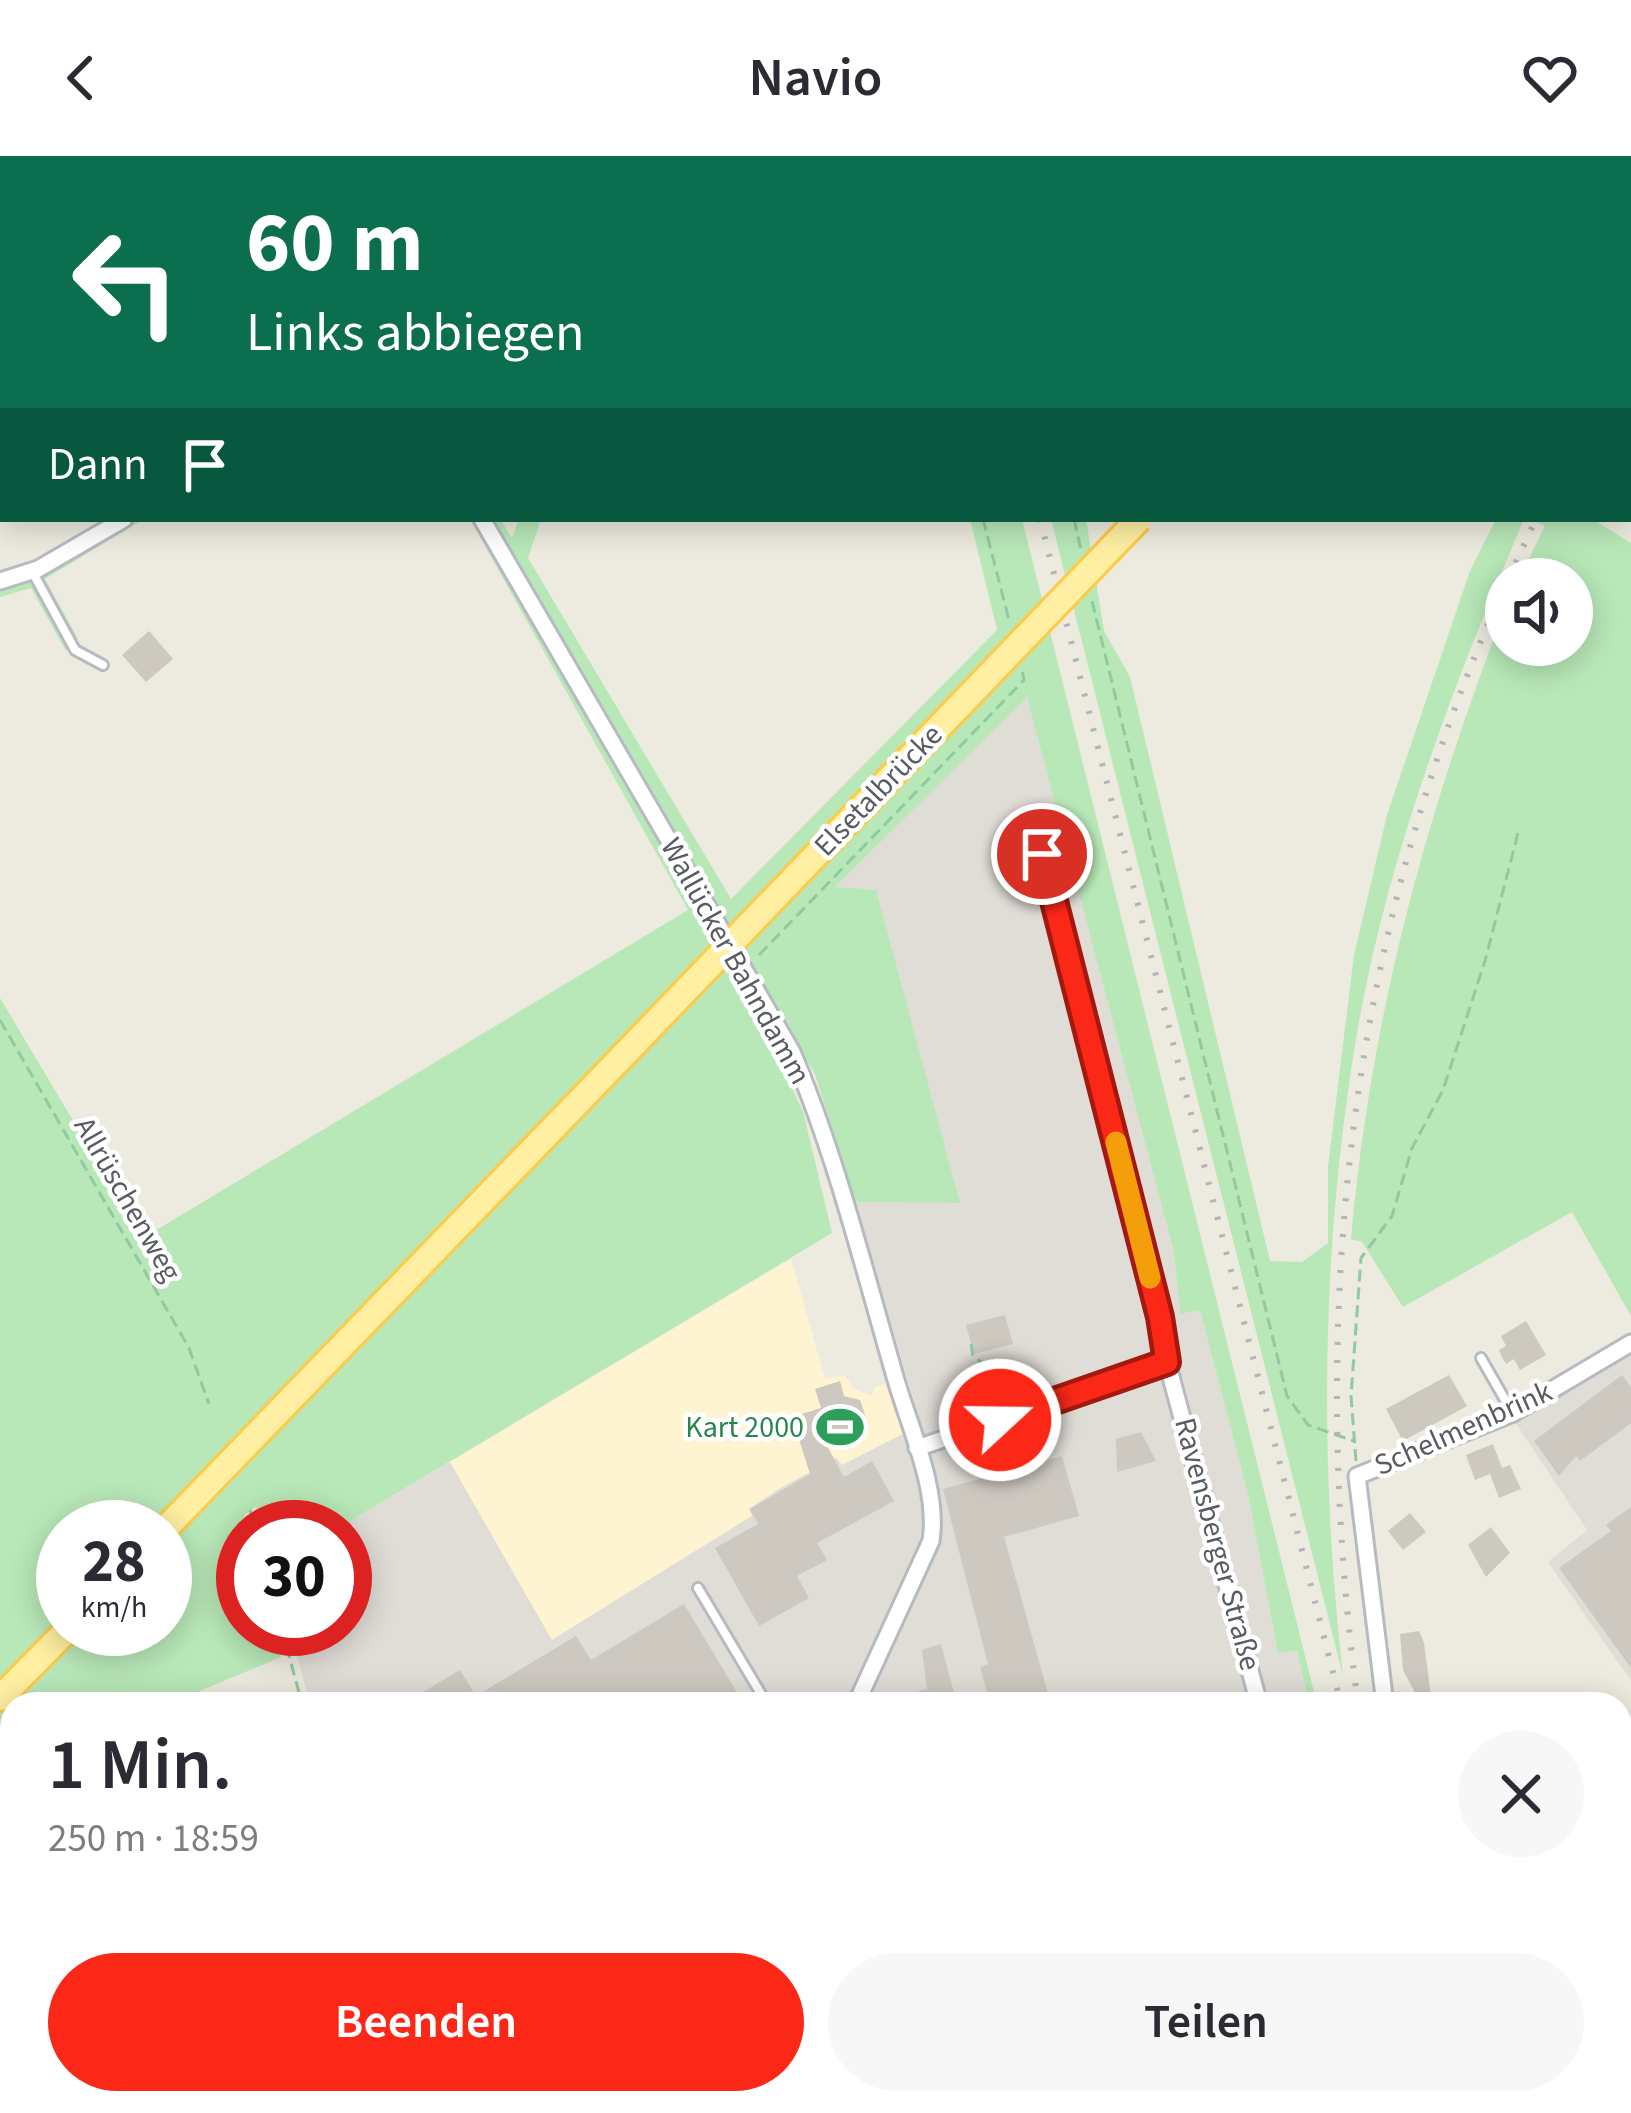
<!DOCTYPE html>
<html lang="de">
<meta charset="utf-8">
<style>
:root{--surface:#fff;--page:#f7f7f7;--text:#2b2b33;--muted:#7c7c81;--accent:#fb2717}
body{margin:0;font-family:"Source Sans 3",sans-serif;background:var(--page);color:var(--text);height:100vh;display:flex;flex-direction:column;font-size:45px;white-space:nowrap}
*{box-sizing:border-box;margin:0}
p{font-size:39px;color:var(--muted)}
.icon{flex:none;width:66px;height:66px;fill:none;stroke:currentColor;stroke-width:2;stroke-linecap:round;stroke-linejoin:round}
.map{position:relative;flex:1;overflow:hidden}
.sheet{position:absolute;left:0px;top:1536px;width:1632px;height:423px;display:flex;flex-direction:column;background:var(--surface);border-radius:36px 36px 0 0;box-shadow:0 6px 30px #0003}
.sheet>*{flex:none}
.hud{position:absolute;left:0px;top:0px;width:1632px;height:366px;box-shadow:0 6px 30px #0003;background:#0b6e4f;color:#fff;overflow:hidden}
.controls{position:absolute;left:1485px;top:402px;display:grid;gap:24px}
.controls a{display:grid;place-items:center;width:108px;height:108px;border-radius:50%;background:var(--surface);box-shadow:0 6px 30px #0003;font-size:60px}
.speed{position:absolute;left:36px;top:1344px;display:flex;gap:24px;font-size:60px;font-weight:700;text-align:center}
.speed>*{display:grid;place-content:center;width:156px;height:156px;border-radius:50%;background:var(--surface);box-shadow:0 6px 30px #0003;line-height:1}
.speed small{font-size:30px;font-weight:400}
.speed .limit{border:18px solid #d22;background:#fff;color:#111}
.pin{position:absolute;display:grid;place-items:center;width:102px;height:102px;color:#fff;margin:-51px;border:6px solid #fff;border-radius:50%;box-shadow:0 3px 12px #0007}
.me{position:absolute;width:132px;margin:-66px;rotate:69deg;stroke-linejoin:round;filter:drop-shadow(0 0 9px #0008)}
.turn{display:flex;align-items:center;gap:42px;height:252px;padding:0 48px;font-size:54px}
.turn .icon{width:156px;height:156px;stroke-width:2.5}
.turn b{display:block;font-size:84px;line-height:102px}
.then{display:flex;align-items:center;height:114px;padding:0 48px;background:#0003;gap:24px;font-size:45px}
.round{display:grid;place-items:center;flex:none;width:126px;height:126px;border-radius:63px;background:var(--page)}
.head{display:flex;align-items:center;justify-content:space-between;height:204px;padding:0 48px}
h1{font-size:72px;font-weight:600;line-height:90px}
.action{display:flex;gap:24px;margin-top:auto;padding:24px 48px}
.action a{flex:1;height:138px;border-radius:72px;background:var(--accent);color:#fff;font-size:48px;font-weight:600;line-height:138px;text-align:center}
.action a+a{background:var(--page);color:var(--text)}
header{display:flex;justify-content:space-between;align-items:center;height:156px;padding:0 48px;background:var(--surface);font-size:54px;font-weight:600}
.map>svg:first-child{display:block}
</style>
<header><svg class="icon" aria-label="back" viewBox="0 0 24 24"><path d="M15 5l-7 7 7 7"/></svg>Navio<svg class="icon" aria-label="heart" viewBox="0 0 24 24"><path d="M12 20l-8-8c-3-5 5-10 8-4 3-6 11-1 8 4z"/></svg></header>
<div class="map">
<svg width="1631" height="1957" viewBox="0 0 1631 1957">
<rect width="100%" height="100%" fill="#edeadf"/>
<polygon fill="#fff4d2" points="791,1103 825,1223 844,1219 854,1233 872,1240 876,1230 893,1227 907,1276 841,1309 837,1303 778,1337 753,1359 551,1484 450,1306"/>
<g fill="#e0ddd7">
<polygon points="1027,540 1174,1096 1180,1158 1200,1153 1248,1338 1278,1496 1297,1494 1309,1548 310,1548 290,1473 345,1473 345,1371 340,1371 450,1306 552,1484 752,1360 749,1353 777,1334 836,1302 842,1309 907,1276 916,1252 854,1046 959,1047 834,732"/>
<polygon points="1631,1190 1631,1525 1548,1406 1587,1374 1515,1266 1624,1203"/>
<polygon points="1631,1661 1631,1957 1494,1957 1491,1947 1620,1947 1620,1667"/>
<polygon points="894,1947 1396,1947 1398,1957 903,1957"/>
</g>
<g fill="#b8e8b8" fill-rule="evenodd">
<polygon points="1175,0 1631,0 1631,178 1629,3"/>
<polygon points="115,363 144,363 45,423 78,483 66,495 31,432 0,441 0,421 38,410"/>
<path d="M470 363H500L512 382 519 363H541L528 402 731 743 997 474 970 363H1022L1317 1548H1309L1297 1494 1278 1497 1248 1338 1200 1154 1180 1158 1174 1096 1027 541 835 731 876 734 960 1047 854 1046 815 918 774 852 760 867 803 955 832 1077 340 1371H263L256 1350 244 1360 243 1473H274L281 1501 169 1548H12V1601L0 1596V842L143 1082 688 754ZM63 1371H165V1473H63Z"/>
<path d="M1051 363H1086L1104 475 1130 521 1270 1105 1302 1106 1328 1087V1011L1354 799 1387 659 1470 415 1496 363H1524C1453 530 1386 703 1356 883 1321 1095 1319 1307 1343 1520Z"/>
<path d="M1531 363H1592L1631 387V1160L1572 1056 1403 1151 1362 1086 1351 1083C1371 859 1425 660 1506 451V489H1572V423H1519L1545 370Z"/>
<polygon points="12,1647 12,1750 0,1749 0,1658"/>
<polygon points="334,1947 459,1947 467,1957 326,1957"/>
<polygon points="525,1947 625,1947 647,1957 515,1957"/>
</g>
<g fill="#cdc8c0">
<polygon points="149,475 173,503 146,526 122,499"/>
<polygon points="1005,1159 1013,1188 974,1198 966,1169"/>
<polygon points="1526,1165 1546,1199 1520,1214 1514,1203 1506,1208 1502,1201 1499,1194 1506,1190 1501,1180"/>
<polygon points="1449,1219 1467,1250 1403,1285 1386,1253"/>
<polygon points="1622,1219 1631,1231 1631,1267 1580,1305 1576,1300 1559,1320 1534,1285"/>
<polygon points="840,1225 844,1240 860,1244 866,1262 855,1265 860,1280 827,1290 844,1321 872,1305 894,1345 817,1387 827,1404 797,1420 809,1442 759,1470 715,1392 758,1368 750,1353 810,1318 792,1261 821,1252 815,1233"/>
<polygon points="1141,1276 1156,1305 1117,1316 1116,1283"/>
<polygon points="1493,1288 1502,1312 1510,1309 1521,1333 1499,1342 1490,1318 1475,1324 1466,1299"/>
<polygon points="1062,1300 1079,1360 1004,1381 1051,1548 990,1548 980,1511 988,1508 943,1333"/>
<polygon points="1631,1351 1631,1512 1559,1412 1611,1375 1606,1369"/>
<polygon points="1410,1357 1426,1376 1403,1394 1388,1375"/>
<polygon points="1491,1371 1510,1397 1486,1421 1468,1389"/>
<polygon points="684,1448 744,1548 403,1548 460,1514 476,1540 576,1480 591,1504"/>
<polygon points="1419,1475 1424,1487 1432,1548 1421,1548 1403,1514 1400,1478"/>
<polygon points="941,1488 957,1548 888,1548 888,1543 927,1533 922,1494"/>
</g>
<g fill="none" stroke-linecap="round" stroke-linejoin="round">
<defs>
<g id="service">
<polyline points="33,417 75,494 103,509"/>
<polyline points="1042,698 1160,1161 1166,1203"/>
<polyline points="1481,1202 1512,1256"/>
<polyline points="698,1432 767,1548"/>
</g>
<g id="minor">
<polyline points="262,0 265,3"/>
<path d="M482 363 792 896C837 1002 864 1114 896 1224 910 1273 939 1333 931 1385L856 1548"/>
<polyline points="0,425 38,413 124,363"/>
<polyline points="917,1292 1167,1206 1259,1548"/>
<polyline points="1385,1548 1357,1320 1513,1257 1631,1187"/>
<polyline points="0,1606 12,1612"/>
<polyline points="1620,1607 1631,1601"/>
<polyline points="0,1916 12,1908"/>
<polyline points="888,1947 896,1957"/>
<polyline points="1355,1947 1358,1957"/>
<polyline points="1478,1947 1481,1957"/>
</g>
<g id="primary">
<polyline points="1489,3 1491,0"/>
<polyline points="165,1373 618,905"/>
<polyline points="0,1542 68,1473"/>
</g>
</defs>
<use href="#service" stroke="#b7bac0" stroke-width="14"/>
<use href="#minor" stroke="#b7bac0" stroke-width="21"/>
<use href="#primary" stroke="#ffca46" stroke-width="30"/>
<g stroke="#91c9a0" stroke-width="3" stroke-dasharray="12 6" stroke-linecap="butt">
<polyline points="1521,3 1524,0"/>
<polyline points="983,363 1009,464"/>
<polyline points="1074,363 1081,394"/>
<polyline points="1092,445 1287,1240 1308,1269 1354,1285"/>
<polyline points="759,799 1024,524 1022,514"/>
<polyline points="0,864 189,1192 209,1248"/>
<polyline points="971,1188 973,1200 986,1210 995,1245"/>
<polyline points="1356,1305 1351,1240 1361,1102 1392,1060 1412,992 1443,934 1485,805 1519,673"/>
<polyline points="250,1354 255,1371"/>
<polyline points="282,1473 302,1548"/>
<polyline points="159,1947 166,1957"/>
</g>
<use href="#service" stroke="#fff" stroke-width="8"/>
<use href="#minor" stroke="#fff" stroke-width="15"/>
<use href="#primary" stroke="#ffefa2" stroke-width="24"/>
<g stroke="#b3b4b5" stroke-width="6" stroke-dasharray="3 15" stroke-linecap="butt">
<polyline points="948,0 948,3"/>
<polyline points="1629,191 1631,188"/>
<polyline points="1040,363 1341,1548"/>
<polyline points="1508,423 1536,363"/>
<path d="M1358 1548C1307 1167 1346 781 1506 427"/>
<polyline points="1442,1947 1444,1957"/>
</g>
<defs>
<polyline id="primary-bridge" points="618,905 1139,363"/>
</defs>
<use href="#primary-bridge" stroke="#ffca46" stroke-width="30" stroke-linecap="butt"/>
<use href="#primary-bridge" stroke="#ffefa2" stroke-width="24"/>
</g>
<g fill="none" stroke-linecap="round" stroke-linejoin="round">
<defs>
<polyline id="route" points="1000,1264 1167,1206 1160,1161 1042,698"/>
</defs>
<use href="#route" stroke="#a3190f" stroke-width="30"/>
<use href="#route" stroke="#fb2717" stroke-width="21"/>
<polyline stroke="#f59e0b" stroke-width="21" points="1116,986 1150,1122"/>
</g>
<defs>
<symbol id="stadium-bare" viewBox="-9 -9 18 18"><path d="M0-5a6.5 5 0 1 0 0 10a6.5 5 0 1 0 0-10ZM-3.5-1.8h7v3.6h-7Z" fill="#2e9e5b" stroke="#fff" stroke-width="2.5" paint-order="stroke"/></symbol>
</defs>
<g fill-rule="evenodd">
<use href="#stadium-bare" x="807" y="1238" width="66" height="66"/>
</g>
<g text-anchor="middle" stroke-width="9" stroke-linejoin="round" paint-order="stroke">
<g font-size="30" fill="#585c62" stroke="#fff">
<text transform="translate(878 634) rotate(-46)" y="10">Elsetalbrücke</text>
<text transform="translate(736 805) rotate(61)" y="10">Wallücker Bahndamm</text>
<text transform="translate(128 1043) rotate(60)" y="10">Allrüschenweg</text>
<text transform="translate(1463 1272) rotate(-24)" y="10">Schelmenbrink</text>
<text transform="translate(1218 1388) rotate(75)" y="10">Ravensberger Straße</text>
</g>
<g font-size="30" fill="#27864d" stroke="#fff" text-anchor="end">
<text x="804" y="1281">Kart 2000</text>
</g>
</g>
</svg>
<div class="controls">
<a><svg class="icon" aria-label="sound" viewBox="0 0 24 24"><path d="M4 9h4l5-4v14l-5-4H4zM17 9q2 3 0 6"/></svg></a>
</div>
<div class="speed"><div>28<small>km/h</small></div><div class="limit">30</div></div>
<div class="pin" style="left:1042px;top:698px;background:#d93025"><svg class="icon" aria-label="arrive" viewBox="0 0 24 24"><path d="M6 21V4h12l-3 4 3 4H6"/></svg></div>
<svg class="me" style="left:1000px;top:1264px" viewBox="-20 -20 40 40"><circle r="17" fill="#fb2717" stroke="#fff" stroke-width="3"/><path d="M0-11L8 9 0 5-8 9z" fill="#fff"/></svg>
<div class="hud">
<div class="turn"><svg class="icon" aria-label="left" viewBox="0 0 24 24"><path d="M17 20v-9H6M10 6l-5 5 5 5"/></svg><div><b>60 m</b>Links abbiegen</div></div>
<div class="then">Dann<svg class="icon" aria-label="arrive" viewBox="0 0 24 24"><path d="M6 21V4h12l-3 4 3 4H6"/></svg></div>
</div>
<section class="sheet">
<div class="head"><div><h1>1 Min.</h1><p>250 m · 18:59</p></div><a class="round"><svg class="icon" aria-label="close" viewBox="0 0 24 24"><path d="M6 6l12 12M18 6L6 18"/></svg></a></div>
<div class="action"><a>Beenden</a><a>Teilen</a></div>
</section>
</div>
